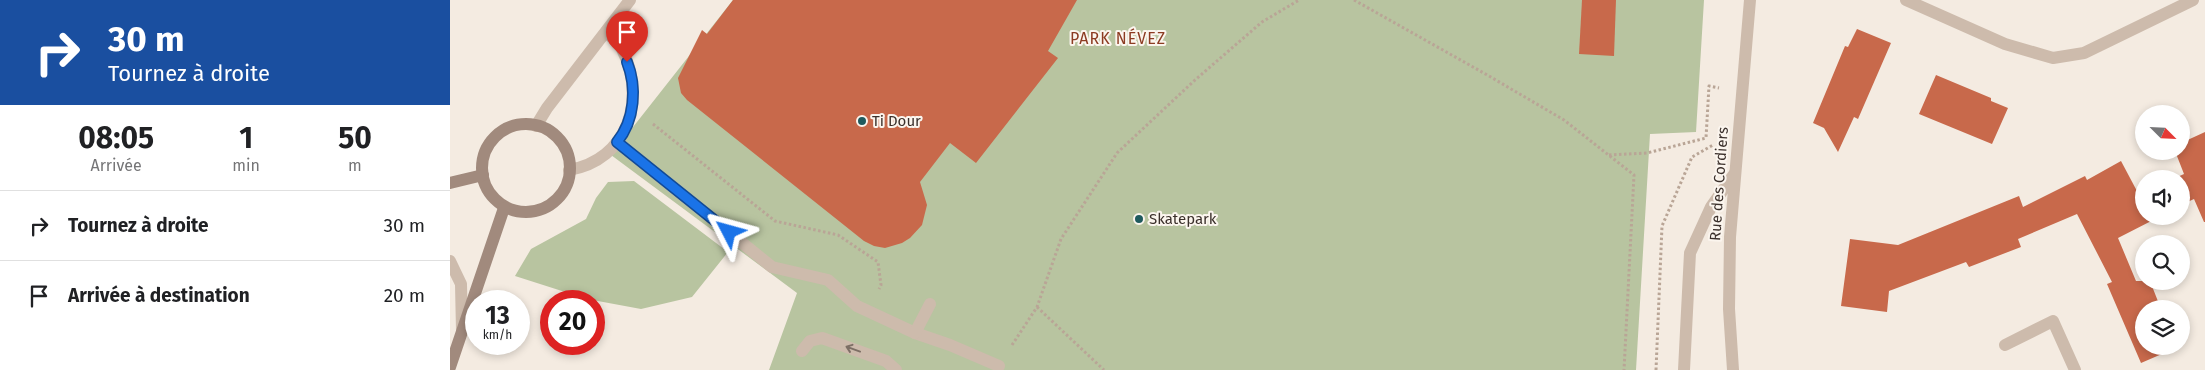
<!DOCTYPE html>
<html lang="fr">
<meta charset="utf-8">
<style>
:root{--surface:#fff;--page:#f2f2f2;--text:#202124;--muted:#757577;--line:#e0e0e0}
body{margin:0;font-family:"Fira Sans",sans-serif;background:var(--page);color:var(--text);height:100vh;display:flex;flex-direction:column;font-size:19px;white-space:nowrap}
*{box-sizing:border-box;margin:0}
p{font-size:16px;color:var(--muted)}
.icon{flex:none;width:28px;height:28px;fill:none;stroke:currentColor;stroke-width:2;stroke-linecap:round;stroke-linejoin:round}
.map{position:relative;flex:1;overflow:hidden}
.sheet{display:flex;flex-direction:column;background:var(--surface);width:450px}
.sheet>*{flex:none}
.guide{background:#1a4fa0;color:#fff;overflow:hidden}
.needle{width:32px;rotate:114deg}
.buttons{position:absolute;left:1685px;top:105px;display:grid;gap:10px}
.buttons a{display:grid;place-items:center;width:55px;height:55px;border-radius:50%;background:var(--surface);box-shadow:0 2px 8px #0003;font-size:25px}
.speed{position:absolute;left:15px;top:290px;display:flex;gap:10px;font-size:25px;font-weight:700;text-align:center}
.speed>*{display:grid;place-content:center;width:65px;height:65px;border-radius:50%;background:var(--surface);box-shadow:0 2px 8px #0003;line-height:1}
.speed small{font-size:12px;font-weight:400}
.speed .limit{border:8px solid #d22;background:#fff;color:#111}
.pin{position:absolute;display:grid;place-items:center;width:42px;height:42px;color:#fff;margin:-51px -21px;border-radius:50% 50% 50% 0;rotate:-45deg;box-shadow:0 0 5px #0007}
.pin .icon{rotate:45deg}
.me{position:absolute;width:55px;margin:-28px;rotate:309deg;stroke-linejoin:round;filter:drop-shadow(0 0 4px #0008)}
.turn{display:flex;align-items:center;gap:18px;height:105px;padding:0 25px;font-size:22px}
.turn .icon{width:65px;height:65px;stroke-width:2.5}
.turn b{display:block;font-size:35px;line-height:42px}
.eta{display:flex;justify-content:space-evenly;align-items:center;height:85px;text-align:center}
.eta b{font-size:30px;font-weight:700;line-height:35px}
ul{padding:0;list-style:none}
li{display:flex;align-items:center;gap:15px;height:70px;padding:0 25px;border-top:1px solid var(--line)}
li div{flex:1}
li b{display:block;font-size:19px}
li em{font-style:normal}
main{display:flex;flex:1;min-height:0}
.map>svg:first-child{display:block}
</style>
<main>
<section class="sheet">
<div class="guide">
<div class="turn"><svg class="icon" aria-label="right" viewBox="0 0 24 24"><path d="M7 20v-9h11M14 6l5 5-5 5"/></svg><div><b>30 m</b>Tournez à droite</div></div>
</div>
<div class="eta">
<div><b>08:05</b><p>Arrivée</p></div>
<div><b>1</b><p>min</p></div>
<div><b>50</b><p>m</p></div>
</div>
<ul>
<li><svg class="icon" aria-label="right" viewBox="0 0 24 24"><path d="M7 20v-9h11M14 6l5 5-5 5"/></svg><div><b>Tournez à droite</b></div><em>30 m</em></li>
<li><svg class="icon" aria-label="arrive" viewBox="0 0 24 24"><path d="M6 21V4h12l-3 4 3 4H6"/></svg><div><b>Arrivée à destination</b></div><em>20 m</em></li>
</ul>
</section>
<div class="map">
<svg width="1755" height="370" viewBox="0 0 1755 370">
<rect width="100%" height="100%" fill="#f4ebe1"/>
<g fill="#b8c4a0">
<polygon points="283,0 1254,0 1246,132 1200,134 1186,370 319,370 347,293 161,155"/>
<polygon points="184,181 278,252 242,297 191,309 137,299 65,276 81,249 136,219 146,198 158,182"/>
</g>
<g fill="#c8694b">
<polygon points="283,0 627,0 598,51 608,58 526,163 500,143 470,182 477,205 472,225 460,238 452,243 435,248 424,246 414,241 237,100 231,93 228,78 252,30 257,34"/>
<polygon points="1132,0 1166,0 1164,56 1129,54"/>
<polygon points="1407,29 1441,43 1408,119 1404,117 1388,152 1374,128 1363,123 1395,46 1398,47"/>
<polygon points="1486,75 1541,98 1541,101 1558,108 1542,144 1469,114"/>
<polygon points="1755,132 1755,222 1754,222 1744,199 1731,205 1731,179 1723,179 1734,174 1725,151 1731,151 1731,143"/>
<polygon points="1671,161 1688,193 1694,191 1694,216 1711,216 1668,238 1686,281 1700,281 1711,309 1694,309 1694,346 1728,347 1691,363 1657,284 1662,282 1627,214 1568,239 1571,247 1519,267 1516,262 1439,291 1437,312 1391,306 1400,239 1448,245 1569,196 1573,207 1635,176 1637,180"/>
</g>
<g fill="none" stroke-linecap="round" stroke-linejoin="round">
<g stroke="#b9a596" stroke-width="3" stroke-dasharray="2.5 2.5" stroke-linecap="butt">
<polyline points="904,0 1039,76 1114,120 1184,175 1174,370"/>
<polyline points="203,124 325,221 388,235 428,262 431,285 429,289"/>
<polyline points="1159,155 1197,153 1256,138 1259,86 1269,88"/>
<polyline points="587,307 654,370"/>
<polyline points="562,345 587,307 611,239 667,153 745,80 812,22 849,0"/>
<polyline points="1206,370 1212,226 1242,157 1263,145"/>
</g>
<g stroke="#cdbbac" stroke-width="12">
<polyline points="167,142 322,267 378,280 407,306 465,333 500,345 549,366"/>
<path d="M119 170C178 160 197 99 172 49 169 42 161 37 156 32"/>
<polyline points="465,333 480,304"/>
<polyline points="352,351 360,341 372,338 436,361 446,370"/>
<polyline points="1234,370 1240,253 1261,207 1285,173"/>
</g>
<g stroke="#cdbbac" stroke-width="12">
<polyline points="1456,0 1555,44 1603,58 1634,53 1743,0"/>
<polyline points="0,261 11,284 12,331"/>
<polyline points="1555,345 1603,321 1625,370"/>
<polyline points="1283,370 1279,309 1280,237 1300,0"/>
</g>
<polyline stroke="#cdbbac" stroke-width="12" points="86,126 97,108 180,0"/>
<g stroke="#a18a7d" stroke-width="12">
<circle cx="76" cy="168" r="44"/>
<polyline points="0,183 33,175"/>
<polyline points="0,367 54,208"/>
</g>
</g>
<defs><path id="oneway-shaft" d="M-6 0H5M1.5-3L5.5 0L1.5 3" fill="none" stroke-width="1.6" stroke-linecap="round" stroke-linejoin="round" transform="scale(1.25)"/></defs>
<use stroke="#7d6f65" href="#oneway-shaft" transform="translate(403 349) rotate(-160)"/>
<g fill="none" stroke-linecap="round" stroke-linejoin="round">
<defs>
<path id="route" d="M177 62C187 87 185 120 167 142L279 232"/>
</defs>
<use href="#route" stroke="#114b97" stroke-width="12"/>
<use href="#route" stroke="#1a73e8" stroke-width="9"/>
</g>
<g fill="#1f5a5e" stroke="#fbf5ee" stroke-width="2">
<circle cx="412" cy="121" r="5"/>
<circle cx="689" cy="219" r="5"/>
</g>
<g text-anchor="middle" stroke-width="4" stroke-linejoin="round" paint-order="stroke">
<g font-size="15" fill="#3b302b" stroke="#fbf5ee" text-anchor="start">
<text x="422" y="126">Ti Dour</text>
<text x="699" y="224">Skatepark</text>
</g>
<g font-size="15" fill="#3b302b" stroke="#fbf5ee">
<text transform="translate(1269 184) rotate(-86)" y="5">Rue des Cordiers</text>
</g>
<g font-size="16" letter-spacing="1" fill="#8c3b22" stroke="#fbf5ee">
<text x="668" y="44">PARK NÉVEZ</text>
</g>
</g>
</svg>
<div class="buttons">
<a><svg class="needle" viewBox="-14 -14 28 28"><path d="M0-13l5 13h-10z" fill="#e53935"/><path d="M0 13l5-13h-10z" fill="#757577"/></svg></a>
<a><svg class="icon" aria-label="sound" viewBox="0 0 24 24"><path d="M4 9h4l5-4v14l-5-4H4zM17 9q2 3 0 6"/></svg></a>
<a><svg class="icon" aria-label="search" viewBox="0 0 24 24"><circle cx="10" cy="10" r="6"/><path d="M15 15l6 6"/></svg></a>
<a><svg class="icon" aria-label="layers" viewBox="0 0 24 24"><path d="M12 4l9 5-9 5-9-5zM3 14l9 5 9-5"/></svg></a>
</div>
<div class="speed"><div>13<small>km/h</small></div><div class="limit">20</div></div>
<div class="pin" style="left:177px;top:62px;background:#d93025"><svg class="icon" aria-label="arrive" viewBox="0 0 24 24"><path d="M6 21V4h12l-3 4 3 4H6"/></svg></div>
<svg class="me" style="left:279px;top:232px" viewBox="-20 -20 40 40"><path d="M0-17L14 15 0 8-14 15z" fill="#1a73e8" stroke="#fff" stroke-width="4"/></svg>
</div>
</main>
